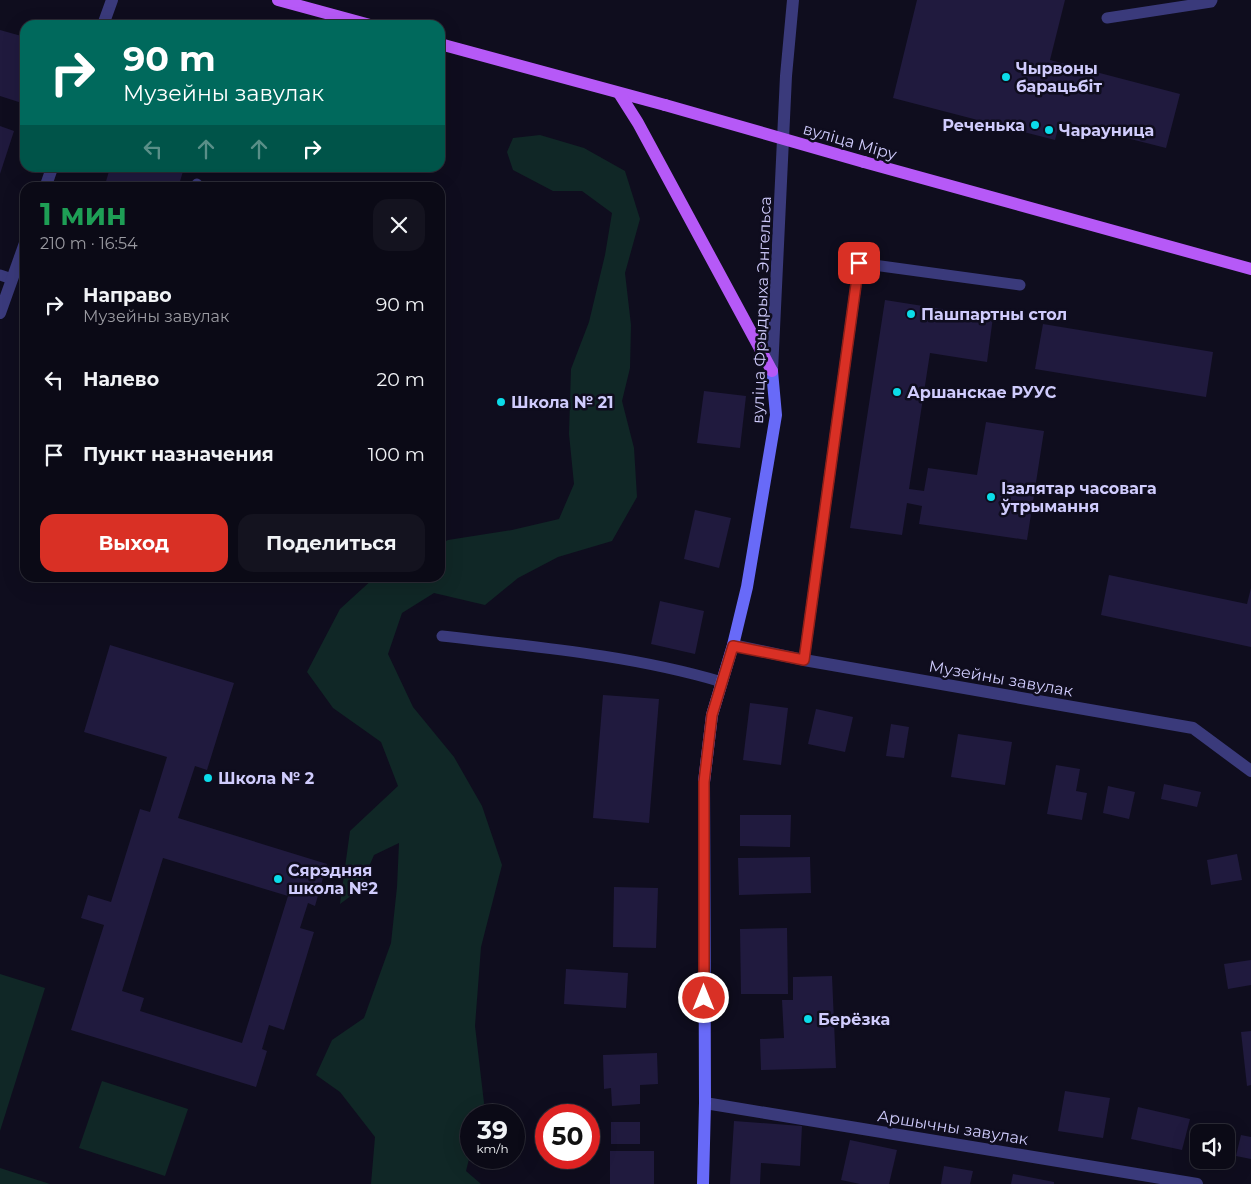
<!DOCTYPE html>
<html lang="ru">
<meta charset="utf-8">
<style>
:root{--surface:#0b0a16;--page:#14131f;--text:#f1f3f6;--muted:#9a9aa1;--line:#2b2b35;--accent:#d93025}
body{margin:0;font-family:Montserrat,sans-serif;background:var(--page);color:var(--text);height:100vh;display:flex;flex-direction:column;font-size:19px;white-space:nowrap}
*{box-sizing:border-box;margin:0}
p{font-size:16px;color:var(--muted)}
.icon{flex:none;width:28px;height:28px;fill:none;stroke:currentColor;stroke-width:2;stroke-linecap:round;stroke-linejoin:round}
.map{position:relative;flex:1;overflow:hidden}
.details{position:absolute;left:20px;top:182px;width:425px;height:400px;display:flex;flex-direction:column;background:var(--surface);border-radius:15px;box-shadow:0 5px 20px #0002,0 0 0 1px var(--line)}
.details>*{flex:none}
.top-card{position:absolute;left:20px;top:20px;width:425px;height:152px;border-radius:15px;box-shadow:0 5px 20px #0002,0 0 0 1px var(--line);background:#00695c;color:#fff;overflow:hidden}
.controls{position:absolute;left:1190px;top:1124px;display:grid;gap:10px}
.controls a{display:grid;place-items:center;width:45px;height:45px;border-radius:10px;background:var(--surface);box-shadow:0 5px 20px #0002,0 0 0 1px var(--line);font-size:25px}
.speed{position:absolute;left:460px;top:1104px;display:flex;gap:10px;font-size:25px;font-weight:700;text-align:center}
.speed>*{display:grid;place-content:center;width:65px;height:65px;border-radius:50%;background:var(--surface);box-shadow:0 5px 20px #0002,0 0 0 1px var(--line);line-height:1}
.speed small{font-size:12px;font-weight:400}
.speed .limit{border:8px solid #d22;background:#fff;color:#111}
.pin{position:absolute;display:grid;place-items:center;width:42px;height:42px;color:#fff;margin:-21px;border-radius:10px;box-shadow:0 2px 8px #0006}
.me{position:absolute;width:55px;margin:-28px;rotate:0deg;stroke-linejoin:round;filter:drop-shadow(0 0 4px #0008)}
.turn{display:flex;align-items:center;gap:18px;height:105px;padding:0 20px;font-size:22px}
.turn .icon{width:65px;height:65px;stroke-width:2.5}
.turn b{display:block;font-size:35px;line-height:42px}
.lanes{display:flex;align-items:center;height:48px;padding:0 20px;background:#0003;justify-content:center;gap:25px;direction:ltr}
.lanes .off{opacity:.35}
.round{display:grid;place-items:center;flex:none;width:52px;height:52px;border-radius:15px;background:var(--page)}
.summary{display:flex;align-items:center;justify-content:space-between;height:85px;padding:0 20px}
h1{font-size:30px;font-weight:700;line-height:38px;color:#1e9e55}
.primary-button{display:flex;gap:10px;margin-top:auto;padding:10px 20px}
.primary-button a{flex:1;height:58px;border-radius:15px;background:var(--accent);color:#fff;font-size:20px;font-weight:700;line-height:58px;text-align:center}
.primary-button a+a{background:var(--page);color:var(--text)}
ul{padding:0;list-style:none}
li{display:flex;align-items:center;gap:15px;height:75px;padding:0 20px}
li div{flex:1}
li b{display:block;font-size:19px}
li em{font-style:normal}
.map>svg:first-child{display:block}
</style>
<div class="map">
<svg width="1251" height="1184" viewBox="0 0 1251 1184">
<rect width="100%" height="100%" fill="#0f0d1e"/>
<g fill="#102726">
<polygon points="540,135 584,148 625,171 640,219 625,273 631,325 630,368 622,401 634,448 637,497 612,541 558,557 518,578 485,605 434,593 402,613 388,654 413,707 454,757 482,806 502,865 481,947 475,1026 484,1103 481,1115 471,1115 471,1151 466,1171 481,1184 371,1184 375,1137 340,1092 316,1075 332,1040 364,1018 391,943 397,887 399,843 374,855 359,890 340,904 350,831 398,786 381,742 333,708 307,672 340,609 374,578 440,578 440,544 448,540 512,530 559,519 574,484 569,434 571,369 589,322 605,255 612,213 582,191 553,191 513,170 507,152 513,138"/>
<polygon points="0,974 45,988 0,1131"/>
<polygon points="102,1081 188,1109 165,1176 79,1148"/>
<polygon points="0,1168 50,1184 0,1184"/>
</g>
<g fill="#201a3e" fill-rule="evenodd">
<polygon points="917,0 1065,0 1050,60 1180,94 1166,148 1060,121 1055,140 893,98"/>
<polygon points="0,30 25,37 25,104 0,96"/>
<polygon points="0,126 14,131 0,174"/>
<polygon points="110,168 184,168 178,188 104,188"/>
<polygon points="885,300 993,317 987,362 930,353 909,489 924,491 928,468 977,475 986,422 1044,431 1027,540 919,524 922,506 907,503 902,535 850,528"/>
<polygon points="1043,324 1213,352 1206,397 1035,369"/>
<polygon points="704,391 746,396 740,448 697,443"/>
<polygon points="695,510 731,518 719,568 684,559"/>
<polygon points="1109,575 1247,604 1251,588 1251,647 1101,615"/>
<polygon points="660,601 704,611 695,654 651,644"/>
<path d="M110 645 234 683 207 770 195 766 178 818 327 864 315 906 308 903 300 928 314 932 284 1030 269 1025 262 1049 267 1051 256 1087 71 1030 104 925 81 918 88 895 111 902 140 809 150 812 167 757 84 732ZM163 858 288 896 242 1043 140 1011 144 998 122 991Z"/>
<polygon points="603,695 659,699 649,823 593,818"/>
<polygon points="750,703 788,708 781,765 743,760"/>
<polygon points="816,709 853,717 845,752 808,744"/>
<polygon points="891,724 909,727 904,758 886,756"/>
<polygon points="958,734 1012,742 1005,785 951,777"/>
<polygon points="1056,765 1080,769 1076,791 1087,793 1082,820 1047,814"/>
<polygon points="1164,784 1201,792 1197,807 1161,799"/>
<polygon points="1108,786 1135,792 1129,819 1103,813"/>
<polygon points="740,815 791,815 790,847 740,846"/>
<polygon points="1237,854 1242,880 1211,885 1207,860"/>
<polygon points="810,857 811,893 739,895 738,858"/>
<polygon points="614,887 658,888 656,948 613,947"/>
<polygon points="787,928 788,994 741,994 740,929"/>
<polygon points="1251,960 1251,985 1228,989 1224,964"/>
<polygon points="566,969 628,973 626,1008 564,1004"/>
<polygon points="832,976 836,1068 761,1070 760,1039 784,1038 782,1000 793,1000 793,977"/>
<polygon points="1251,1031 1251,1085 1247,1086 1241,1032"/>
<polygon points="657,1053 658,1084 640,1085 640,1104 612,1106 611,1088 604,1089 603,1055"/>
<polygon points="1065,1091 1110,1098 1103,1138 1058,1131"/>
<polygon points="1138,1107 1190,1119 1182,1150 1131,1139"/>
<polygon points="734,1121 802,1126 800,1166 761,1163 760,1184 730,1184"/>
<rect x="611" y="1122" width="29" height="22"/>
<polygon points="1241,1135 1251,1137 1251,1159 1236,1156"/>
<polygon points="850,1140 897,1150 889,1184 860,1184 841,1180"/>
<rect x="610" y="1151" width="44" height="33"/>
<polygon points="944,1166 973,1171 970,1184 941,1184"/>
<polygon points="1013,1174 1054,1182 1054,1184 1011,1184"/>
</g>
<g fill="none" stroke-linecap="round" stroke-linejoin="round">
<g stroke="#3a3a7b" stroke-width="11">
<polyline points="1107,18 1211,2 1212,0"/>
<polyline points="196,188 197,184"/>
<polyline points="0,275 12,279"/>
<path d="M442 636C536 647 631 655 722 682"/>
<polyline points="804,660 859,263 1020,285"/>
</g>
<g stroke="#3a3a7b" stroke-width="12">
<polyline points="733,645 804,660 1193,728 1251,771"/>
<polyline points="705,1103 1197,1184"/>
</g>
<g stroke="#3a3a7b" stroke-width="12">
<polyline points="103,25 112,0"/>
<polyline points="45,188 52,168"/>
<polyline points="0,313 25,243"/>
<polyline points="772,371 786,76 793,0"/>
</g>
<polyline stroke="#686af8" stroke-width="12" points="703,1184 705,1103 704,782 712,715 733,645 747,587 776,415 772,371"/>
<g stroke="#b659f7" stroke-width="12">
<polyline points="278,0 370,25"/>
<polyline points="440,44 665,105"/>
<polyline points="619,93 638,123 772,371"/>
<polyline points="864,162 1251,269"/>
</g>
<polyline stroke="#b659f7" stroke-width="12" points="665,105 864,162"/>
</g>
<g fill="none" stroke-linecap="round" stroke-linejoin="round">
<defs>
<polyline id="route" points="704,998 704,782 712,715 733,646 804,660 859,263"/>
</defs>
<use href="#route" stroke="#8d1f18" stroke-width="12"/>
<use href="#route" stroke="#d93025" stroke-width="9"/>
</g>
<g fill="#0bdce9" stroke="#0f0d1e" stroke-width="2">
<circle cx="1006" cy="77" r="5"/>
<circle cx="1035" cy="125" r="5"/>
<circle cx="1049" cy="130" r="5"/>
<circle cx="911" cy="314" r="5"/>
<circle cx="897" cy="392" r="5"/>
<circle cx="501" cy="402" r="5"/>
<circle cx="991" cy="497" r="5"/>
<circle cx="208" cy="778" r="5"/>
<circle cx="278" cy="879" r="5"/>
<circle cx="808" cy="1019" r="5"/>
</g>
<g text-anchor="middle" stroke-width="5" stroke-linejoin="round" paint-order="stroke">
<g font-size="16" font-weight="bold" fill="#d0ccfd" stroke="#0f0d1e" text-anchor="start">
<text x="1016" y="74">Чырвоны<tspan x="1016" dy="18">барацьбіт</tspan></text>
<text x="1025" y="131" text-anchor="end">Реченька</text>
<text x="1059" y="136">Чарауница</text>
<text x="921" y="320">Пашпартны стол</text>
<text x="907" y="398">Аршанскае РУУС</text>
<text x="511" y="408">Школа № 21</text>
<text x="1001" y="494">Ізалятар часовага<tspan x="1001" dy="18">ўтрымання</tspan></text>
<text x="218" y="784">Школа № 2</text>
<text x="288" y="876">Сярэдняя<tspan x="288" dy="18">школа №2</tspan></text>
<text x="818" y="1025">Берёзка</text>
</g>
<g font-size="16" fill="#d0ccfd" stroke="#0f0d1e">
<text transform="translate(850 141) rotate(16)" y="6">вуліца Міру</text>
<text transform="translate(761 310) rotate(-88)" y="6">вуліца Фрыдрыха Энгельса</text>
<text transform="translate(1001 678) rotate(10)" y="6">Музейны завулак</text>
<text transform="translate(953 1127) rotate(9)" y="6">Аршычны завулак</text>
</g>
</g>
</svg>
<div class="controls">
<a><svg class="icon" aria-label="sound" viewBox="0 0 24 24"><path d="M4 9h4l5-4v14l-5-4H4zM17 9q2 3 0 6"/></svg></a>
</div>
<div class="speed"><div>39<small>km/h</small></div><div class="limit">50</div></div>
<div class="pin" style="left:859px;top:263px;background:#d93025"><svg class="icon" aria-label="arrive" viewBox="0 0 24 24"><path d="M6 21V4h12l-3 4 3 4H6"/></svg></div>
<svg class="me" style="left:704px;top:998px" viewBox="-20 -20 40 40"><circle r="17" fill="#d93025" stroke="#fff" stroke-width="3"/><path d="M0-11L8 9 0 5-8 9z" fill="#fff"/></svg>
<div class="top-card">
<div class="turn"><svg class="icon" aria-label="right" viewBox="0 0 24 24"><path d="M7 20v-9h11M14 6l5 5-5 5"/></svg><div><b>90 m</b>Музейны завулак</div></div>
<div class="lanes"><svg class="icon off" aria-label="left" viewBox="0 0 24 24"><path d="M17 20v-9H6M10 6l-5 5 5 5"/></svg><svg class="icon off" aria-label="ahead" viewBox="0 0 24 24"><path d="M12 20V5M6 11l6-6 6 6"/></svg><svg class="icon off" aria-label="ahead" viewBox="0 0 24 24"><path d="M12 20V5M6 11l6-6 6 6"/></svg><svg class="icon" aria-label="right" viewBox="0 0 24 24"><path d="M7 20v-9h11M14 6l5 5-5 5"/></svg></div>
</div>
<section class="details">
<div class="summary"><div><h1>1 мин</h1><p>210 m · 16:54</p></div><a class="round"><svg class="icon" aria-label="close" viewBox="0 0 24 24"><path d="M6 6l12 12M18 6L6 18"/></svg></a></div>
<ul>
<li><svg class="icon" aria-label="right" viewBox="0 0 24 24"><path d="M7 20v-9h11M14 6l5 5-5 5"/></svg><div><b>Направо</b><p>Музейны завулак</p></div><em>90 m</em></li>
<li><svg class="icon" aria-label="left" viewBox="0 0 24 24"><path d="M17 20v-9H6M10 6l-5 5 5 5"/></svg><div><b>Налево</b></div><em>20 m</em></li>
<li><svg class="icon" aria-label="arrive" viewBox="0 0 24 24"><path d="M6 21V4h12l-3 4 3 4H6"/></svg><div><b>Пункт назначения</b></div><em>100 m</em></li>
</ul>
<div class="primary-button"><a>Выход</a><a>Поделиться</a></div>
</section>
</div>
